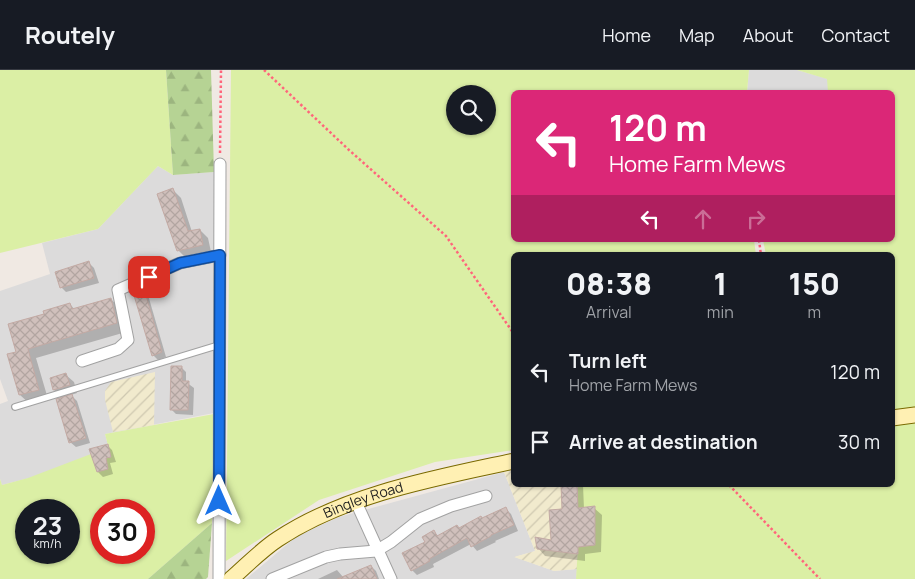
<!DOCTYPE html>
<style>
:root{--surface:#171b24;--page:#242831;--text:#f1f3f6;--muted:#9ea1a6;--line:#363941}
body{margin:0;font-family:Manrope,sans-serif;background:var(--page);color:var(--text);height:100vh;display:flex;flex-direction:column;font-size:19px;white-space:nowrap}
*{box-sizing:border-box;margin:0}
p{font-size:16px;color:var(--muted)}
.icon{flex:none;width:28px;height:28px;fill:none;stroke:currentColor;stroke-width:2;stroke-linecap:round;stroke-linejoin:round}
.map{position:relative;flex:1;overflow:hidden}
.side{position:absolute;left:511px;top:182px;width:384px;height:235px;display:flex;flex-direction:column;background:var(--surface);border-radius:8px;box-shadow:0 1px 4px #0004}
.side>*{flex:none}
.hud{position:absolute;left:511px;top:20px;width:384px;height:152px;border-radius:8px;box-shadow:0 1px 4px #0004;background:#db2777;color:#fff;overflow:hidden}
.controls{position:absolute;left:446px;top:15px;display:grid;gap:10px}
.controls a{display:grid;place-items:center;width:50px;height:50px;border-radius:50%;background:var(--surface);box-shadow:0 1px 4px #0004;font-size:25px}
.speed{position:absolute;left:15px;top:429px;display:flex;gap:10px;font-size:25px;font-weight:700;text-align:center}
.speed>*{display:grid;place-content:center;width:65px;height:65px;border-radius:50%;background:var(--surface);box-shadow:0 1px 4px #0004;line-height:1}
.speed small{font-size:12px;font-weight:400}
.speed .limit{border:8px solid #d22;background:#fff;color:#111}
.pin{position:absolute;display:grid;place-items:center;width:42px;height:42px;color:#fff;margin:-21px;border-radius:10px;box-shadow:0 2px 8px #0006}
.me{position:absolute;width:55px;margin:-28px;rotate:0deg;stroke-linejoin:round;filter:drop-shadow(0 0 4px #0008)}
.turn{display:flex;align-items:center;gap:18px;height:105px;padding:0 15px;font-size:22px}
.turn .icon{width:65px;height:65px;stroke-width:2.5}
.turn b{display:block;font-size:35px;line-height:42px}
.lanes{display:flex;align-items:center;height:48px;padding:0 15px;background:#0003;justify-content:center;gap:25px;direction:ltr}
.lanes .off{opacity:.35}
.eta{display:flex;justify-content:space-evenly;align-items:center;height:85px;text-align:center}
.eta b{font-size:30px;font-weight:800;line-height:35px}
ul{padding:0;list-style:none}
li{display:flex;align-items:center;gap:15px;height:70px;padding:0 15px}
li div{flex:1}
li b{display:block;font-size:19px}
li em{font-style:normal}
header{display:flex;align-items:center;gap:30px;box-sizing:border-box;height:70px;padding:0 25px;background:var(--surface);border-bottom:1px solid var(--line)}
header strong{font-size:24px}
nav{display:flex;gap:28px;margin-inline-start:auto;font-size:18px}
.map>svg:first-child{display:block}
</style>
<header>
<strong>Routely</strong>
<nav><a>Home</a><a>Map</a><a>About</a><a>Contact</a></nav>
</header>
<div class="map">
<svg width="915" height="509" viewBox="0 0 915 509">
<defs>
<pattern id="farmland-furrows" width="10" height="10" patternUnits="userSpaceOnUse" patternTransform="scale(1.25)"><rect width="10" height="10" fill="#f1eacd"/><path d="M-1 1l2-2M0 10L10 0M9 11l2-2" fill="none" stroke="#cec8b0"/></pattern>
<pattern id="forest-firs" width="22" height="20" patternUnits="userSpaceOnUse" patternTransform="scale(1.25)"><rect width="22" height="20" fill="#b6d394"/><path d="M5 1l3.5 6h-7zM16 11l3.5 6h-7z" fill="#9cb57f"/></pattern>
<pattern id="building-cross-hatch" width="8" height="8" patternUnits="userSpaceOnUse" patternTransform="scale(1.25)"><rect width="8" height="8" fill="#d0c0bc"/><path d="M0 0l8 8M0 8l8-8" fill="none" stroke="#b2a5a1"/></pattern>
</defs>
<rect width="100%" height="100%" fill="#f0e9e3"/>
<g fill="#dcdbdb">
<polygon points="749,0 797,0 828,9 828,22 747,22"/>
<polygon points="158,96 173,105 214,102 214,343 105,364 111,387 2,415 0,409 0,334 8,331 0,309 0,221 50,204 42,173 98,159"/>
<polygon points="504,402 535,481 515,487 554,501 577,499 576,509 246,509 297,466 339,447"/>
</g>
<g fill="url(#farmland-furrows)">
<polygon points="155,302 154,355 113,362 105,330 105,321 111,312"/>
<polygon points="514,400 514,415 578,415 578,438 595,436 595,475 578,477 577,499 554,501 514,487 535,481 504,402"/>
</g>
<g fill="#dbefa5" fill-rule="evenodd">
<polygon points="0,0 166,0 173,105 158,96 98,159 0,183"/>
<path d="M231 0H749L747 22H514V170H754L756 185H514V380L435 392 319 430 226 491ZM455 24H488V56H455Z"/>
<polygon points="797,0 915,0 915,338 893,341 892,185 766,185 763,170 892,170 892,22 828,22 827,9"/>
<path d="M214 344 212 453 148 509H0V409L2 415 28 408 91 384 94 392 111 387 105 364ZM26 440H69V482H26ZM101 440H144V482H101Z"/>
<polygon points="915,351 915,509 576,509 578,477 595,475 594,436 578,438 578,415 892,415 893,354"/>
</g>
<g fill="url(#forest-firs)">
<polygon points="166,0 211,0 214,102 173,105"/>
<polygon points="212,453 208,507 206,509 148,509"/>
</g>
<g fill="#0003">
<polygon points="173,120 181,128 192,162 200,160 208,168 211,182 186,188 178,180"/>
<polygon points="89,193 94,198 99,213 66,222 61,217"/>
<polygon points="143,220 148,225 166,287 158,290 153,285"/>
<polygon points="111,229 120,239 126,262 36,288 48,329 30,334 20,325 9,285 18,283 46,245 70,234 75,240"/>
<polygon points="181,297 186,302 186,312 194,318 193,345 176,344 171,339"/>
<polygon points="66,305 74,312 77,323 71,325 77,331 90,373 76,377 70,372 63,329 54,320 51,309"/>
<polygon points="107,375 112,380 116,392 110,393 113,404 103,407 98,402"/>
<polygon points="562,415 583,415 584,439 594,438 602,445 601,482 585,484 585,491 545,486 538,478 552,471 563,440"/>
<polygon points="506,439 511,444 518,461 495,471 496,472 477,481 471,474 433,494 434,497 417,505 412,500 434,462 439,467"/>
<polygon points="371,496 376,501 379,509 318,509 337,500 343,507"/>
</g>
<g fill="url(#building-cross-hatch)" stroke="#c3aaa4">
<polygon points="173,118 188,161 200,159 203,175 177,181 157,124"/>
<polygon points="89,191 94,208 60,218 55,202"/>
<polygon points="144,218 162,282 152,286 133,222"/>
<polygon points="111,228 117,253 28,279 39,320 19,325 7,284 16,282 8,254 44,244 43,241 70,233 72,239"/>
<polygon points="171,296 182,296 182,311 189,311 188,340 170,340"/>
<polygon points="66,303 70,315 53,320 50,308"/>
<polygon points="72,324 86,368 69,373 56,329"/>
<polygon points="108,374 111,387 106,388 108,399 97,402 89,379"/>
<polygon points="561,415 577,415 578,438 595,436 595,475 578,477 578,484 537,479 535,467 551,470 549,440 562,439"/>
<polygon points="506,437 514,455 491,465 491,466 471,477 467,468 429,489 430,491 411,501 402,483 425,472 422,467 434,460 437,466 457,455 459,458 481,446 482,448"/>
<polygon points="371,495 377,509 337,509"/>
</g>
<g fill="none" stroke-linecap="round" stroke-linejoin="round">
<defs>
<polyline id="lane" points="15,337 219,275"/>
<g id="street">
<polyline points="82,291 118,279 128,270 118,220 180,193 220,185"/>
<polyline points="356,432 391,509"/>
<polyline points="219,509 220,94"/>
<polyline points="272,509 326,487 340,484 376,481 391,472 420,449 451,436 486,426"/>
</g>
<g id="secondary">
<polyline points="892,348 915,345"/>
<path id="s1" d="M231 509C246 496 261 480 278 469 346 424 435 408 514 391"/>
</g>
</defs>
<use href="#lane" stroke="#a2a2a2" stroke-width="8"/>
<use href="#street" stroke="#a2a2a2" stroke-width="13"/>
<use href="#secondary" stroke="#7a6a00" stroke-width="17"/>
<g stroke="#ff657b" stroke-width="2.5" stroke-dasharray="2.5 2.5" stroke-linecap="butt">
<polyline points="264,0 349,80 446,166 514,264"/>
<polyline points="220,83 221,0"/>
<polyline points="759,170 761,185"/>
<polyline points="729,415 820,509"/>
</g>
<use href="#lane" stroke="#fff" stroke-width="5.5"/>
<use href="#street" stroke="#fff" stroke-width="11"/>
<use href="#secondary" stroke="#fff0b3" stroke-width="15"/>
</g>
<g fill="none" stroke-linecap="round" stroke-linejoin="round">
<defs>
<polyline id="route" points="149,207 180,193 220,185 219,431"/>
</defs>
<use href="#route" stroke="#114b97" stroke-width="12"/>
<use href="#route" stroke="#1a73e8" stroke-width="9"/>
</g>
<g text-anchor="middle" stroke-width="4.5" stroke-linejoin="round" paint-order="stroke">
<g font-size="14" fill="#1e1e1e" stroke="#fff">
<text dy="5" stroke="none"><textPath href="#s1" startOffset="156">Bingley Road</textPath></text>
</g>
</g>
</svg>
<div class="controls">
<a><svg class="icon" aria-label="search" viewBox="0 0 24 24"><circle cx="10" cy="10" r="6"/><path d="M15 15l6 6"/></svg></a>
</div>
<div class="speed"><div>23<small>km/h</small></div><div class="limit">30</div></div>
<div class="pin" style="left:149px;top:207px;background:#d93025"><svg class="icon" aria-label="arrive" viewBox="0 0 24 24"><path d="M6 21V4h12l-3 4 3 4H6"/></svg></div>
<svg class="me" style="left:219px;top:431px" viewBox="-20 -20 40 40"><path d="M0-17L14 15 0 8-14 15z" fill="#1a73e8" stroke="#fff" stroke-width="4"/></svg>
<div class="hud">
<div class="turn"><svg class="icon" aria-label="left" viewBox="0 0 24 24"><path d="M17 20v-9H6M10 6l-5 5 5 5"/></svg><div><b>120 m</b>Home Farm Mews</div></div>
<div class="lanes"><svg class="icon" aria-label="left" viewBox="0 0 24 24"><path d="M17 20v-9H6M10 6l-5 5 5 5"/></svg><svg class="icon off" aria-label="ahead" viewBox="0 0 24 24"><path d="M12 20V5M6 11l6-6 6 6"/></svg><svg class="icon off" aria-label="right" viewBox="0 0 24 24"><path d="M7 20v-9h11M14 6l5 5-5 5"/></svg></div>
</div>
<section class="side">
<div class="eta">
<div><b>08:38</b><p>Arrival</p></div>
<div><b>1</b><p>min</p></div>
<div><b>150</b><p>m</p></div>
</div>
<ul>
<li><svg class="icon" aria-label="left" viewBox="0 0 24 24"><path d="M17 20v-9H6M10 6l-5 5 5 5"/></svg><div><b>Turn left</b><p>Home Farm Mews</p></div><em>120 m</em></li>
<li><svg class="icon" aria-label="arrive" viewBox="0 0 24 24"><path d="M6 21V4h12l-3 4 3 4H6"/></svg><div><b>Arrive at destination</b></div><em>30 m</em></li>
</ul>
</section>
</div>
